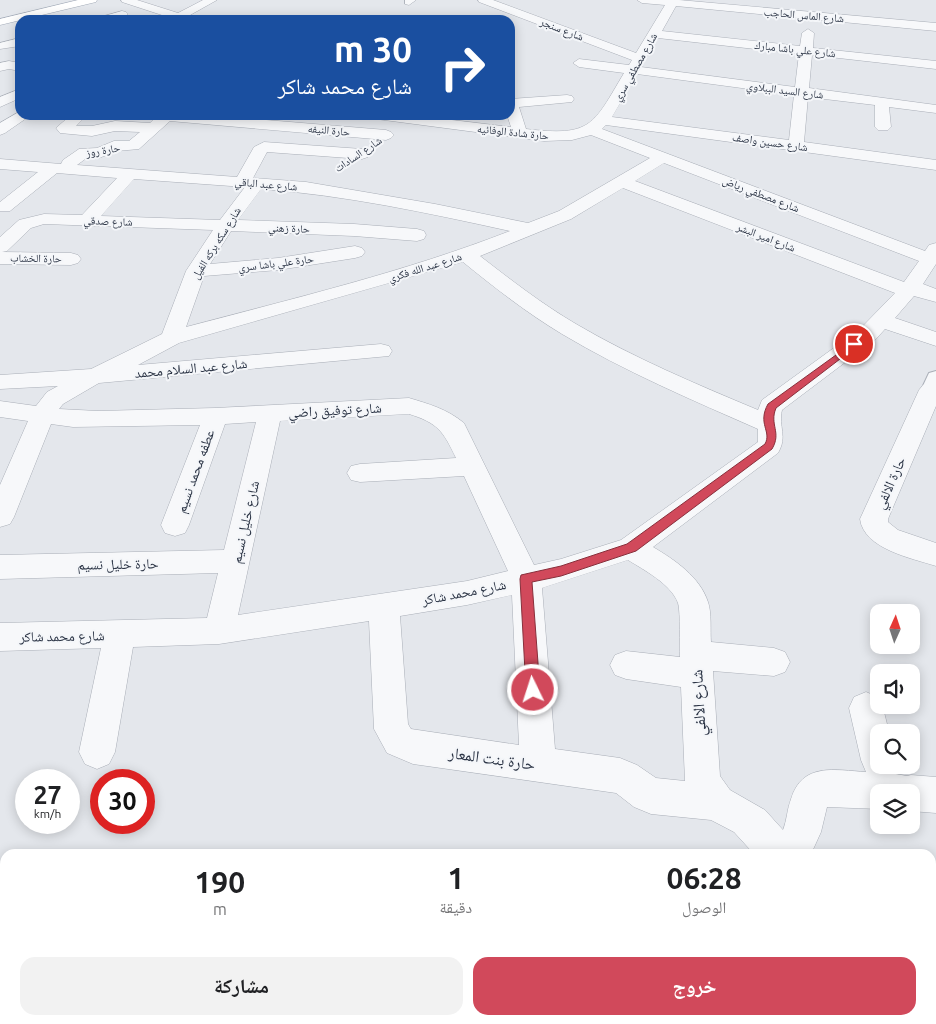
<!DOCTYPE html>
<html lang="ar">
<meta charset="utf-8">
<style>
:root{--surface:#fff;--page:#f2f2f2;--text:#202124;--muted:#757577;--accent:#d1495b}
body{margin:0;font-family:Ubuntu,"Noto Naskh Arabic",sans-serif;background:var(--page);color:var(--text);direction:rtl;height:100vh;display:flex;flex-direction:column;font-size:19px;white-space:nowrap}
*{box-sizing:border-box;margin:0}
p{font-size:16px;color:var(--muted)}
.icon{flex:none;width:28px;height:28px;fill:none;stroke:currentColor;stroke-width:2;stroke-linecap:round;stroke-linejoin:round}
.map{position:relative;flex:1;overflow:hidden;direction:ltr}
.side{position:absolute;left:0px;top:849px;width:936px;height:176px;display:flex;flex-direction:column;background:var(--surface);border-radius:15px 15px 0 0;box-shadow:0 2px 12px #0003;direction:rtl}
.side>*{flex:none}
.banner{position:absolute;left:15px;top:15px;width:500px;height:105px;border-radius:15px;box-shadow:0 2px 12px #0003;direction:rtl;background:#1a4fa0;color:#fff;overflow:hidden}
.needle{width:32px;rotate:3deg}
.fabs{position:absolute;left:870px;top:604px;display:grid;gap:10px}
.fabs a{display:grid;place-items:center;width:50px;height:50px;border-radius:10px;background:var(--surface);box-shadow:0 2px 12px #0003;font-size:25px}
.speed{position:absolute;left:15px;top:769px;display:flex;gap:10px;font-size:25px;font-weight:700;text-align:center}
.speed>*{display:grid;place-content:center;width:65px;height:65px;border-radius:50%;background:var(--surface);box-shadow:0 2px 12px #0003;line-height:1}
.speed small{font-size:12px;font-weight:400}
.speed .limit{border:8px solid #d22;background:#fff;color:#111}
.pin{position:absolute;display:grid;place-items:center;width:42px;height:42px;color:#fff;margin:-21px;border:2px solid #fff;border-radius:50%;box-shadow:0 1px 5px #0007}
.me{position:absolute;width:55px;margin:-28px;rotate:356deg;stroke-linejoin:round;filter:drop-shadow(0 0 4px #0008)}
.turn{display:flex;align-items:center;gap:18px;height:105px;padding:0 20px;font-size:22px}
.turn .icon{width:65px;height:65px;stroke-width:2.5}
.turn b{display:block;font-size:35px;line-height:42px}
.eta{display:flex;justify-content:space-evenly;align-items:center;height:85px;text-align:center}
.eta b{font-size:30px;font-weight:700;line-height:35px}
.action{display:flex;gap:10px;margin-top:auto;padding:10px 20px}
.action a{flex:1;height:58px;border-radius:15px;background:var(--accent);color:#fff;font-size:20px;font-weight:700;line-height:58px;text-align:center}
.action a+a{background:var(--page);color:var(--text)}
.map>svg:first-child{display:block}
</style>
<div class="map">
<svg width="936" height="1024" viewBox="0 0 936 1024">
<rect width="100%" height="100%" fill="#e4e7ec"/>
<g fill="none" stroke-linecap="round" stroke-linejoin="round">
<defs>
<polygon id="pedestrian" points="936,371 936,395 931,396 924,394 921,390 929,373"/>
<g id="minor">
<polygon points="121,0 137,0 178,13 203,0 217,0 183,19 166,20 168,17 122,2"/>
<polygon points="405,0 416,0 409,5 405,4"/>
<path d="M478 0H493L636 53 665 5 642 3 637 0H679L936 23V31L676 6 662 31 800 46 802 33 808 29 814 33 813 48 936 61V69L812 55 809 88 936 105V113L889 107 891 127 888 130H878L875 127V105L808 97 804 142 936 160V170L606 125 602 129 925 251 929 245 936 243V264L923 284 936 289V302L914 296 895 318 936 332V346L885 329 876 339 782 410C778 427 788 436 778 453L653 547C675 560 700 577 708 602 712 614 710 630 711 642L774 648 785 652 790 662 785 672 774 676 713 671 720 776 730 790 765 810 783 830C787 820 787 809 791 799 802 762 835 770 866 772L861 760 849 708 854 697 866 692 878 697 879 705H882L883 708 889 732H879V765H895L890 773 907 776 911 775 936 777V813L911 811V792H879V809L827 807 821 832 811 854H754L734 832 711 820 651 814 634 807 616 793 413 764 387 753 374 729 369 621 219 644 133 647 115 752 109 764 97 769 85 764 79 752 101 648 0 651V623L207 618 218 573 0 579V555L224 550 256 422 225 424 189 525 185 533 175 536 165 533 161 525 200 425 73 427 51 424 14 517 10 524 0 527V485L28 421 0 417V401L36 406 47 392 58 386 0 389V375L91 369 162 334 186 271 213 230 44 224 31 228 7 251 2 252 71 253 78 255 81 259 78 263 71 265 0 264V237L19 220 44 214 82 215 117 178 57 173 10 211H0V202L38 172 0 169V159L61 164 63 160 79 149 97 148 114 141H129L140 132 115 131 92 136 60 133 56 128 71 115H87L76 126H92L115 121 150 123 154 119 148 118 146 115H205L386 130 391 132 394 135 391 138 386 140 170 121 139 149 117 151 99 158 88 157 77 165 237 177 254 147 264 142 362 149 368 151 370 154 368 157 362 159 267 152 253 178 306 182 435 204 528 223 559 211 650 158 591 135 572 140 544 141 369 118 367 115H410L511 127 507 115H510V99L567 95 572 96 574 99 572 102 519 107 526 129C592 137 593 125 624 73L579 67 573 63 579 59 629 65 632 60 479 2ZM658 38 799 54 795 87 641 67ZM637 74 794 95 789 140 612 117ZM664 163 919 261 904 282 635 181ZM134 179 245 187 220 220 101 216ZM623 188 895 293 860 329 762 400 758 410C696 384 634 358 576 324 542 304 511 280 480 256L571 219ZM261 189C345 195 428 213 510 231 405 272 295 298 186 327L204 276 278 270 355 258 362 256 365 252 362 248 355 246 278 258 210 264 231 231 354 236 417 241 424 239 426 235 424 231 417 229 354 224 238 220ZM463 262C495 288 527 313 562 334 624 371 692 400 758 429V442L621 540 561 559 534 565 464 423C447 409 429 404 409 398L215 408 98 411 59 409 63 404 99 383 389 356 392 351 389 346 381 344 138 365 179 343ZM409 414C438 423 443 431 456 458L360 464 351 466 347 473 351 480 360 482 464 476 508 571 467 581 238 615 280 421ZM628 560C644 570 671 584 678 603 681 614 679 645 680 657L626 651 615 655 610 665 615 675 626 679 681 687 685 781 656 778 637 765 620 758 555 749 542 588ZM512 595 519 745 411 729 408 724 400 616 467 605Z"/>
<path d="M122 11 126 12 128 14C120 22 106 20 95 20L97 18Z"/>
<polygon points="26,13 41,20 22,18 20,16 22,14"/>
<polygon points="20,38 20,46 0,49 0,43"/>
<polygon points="9,61 20,63 20,71 9,69 0,71 0,63"/>
<polygon points="20,89 20,98 0,107 0,97"/>
<polygon points="19,112 20,115 31,115 5,133 0,135 0,123"/>
<path d="M931 382 936 383V406L888 519V522L898 530 936 543V566C911 558 864 549 860 519L919 390 923 385Z"/>
<polygon points="55,1020 126,1020 124,1024 53,1024"/>
<polygon points="441,1020 497,1020 495,1024 439,1024"/>
<polygon points="785,1020 829,1020 830,1024 786,1024"/>
</g>
<polygon id="primary" points="78,0 97,0 96,2 0,25 0,19"/>
</defs>
<use href="#pedestrian" stroke="#a9aeb7" stroke-width="2"/>
<use href="#minor" stroke="#a9aeb7" stroke-width="1"/>
<use href="#primary" stroke="#a3abb8" stroke-width="1"/>
<use href="#pedestrian" fill="#f7f8fa" fill-rule="evenodd"/>
<use href="#minor" fill="#f7f8fa" fill-rule="evenodd"/>
<use href="#primary" fill="#fff" fill-rule="evenodd"/>
</g>
<path fill="#d1495b" stroke="#882f3b" d="M854 342 859 344 857 346 776 408C769 425 782 432 772 449L636 551 561 576 532 582 540 690 538 695 533 697 529 695 526 690 520 579 521 575 561 566 627 544 765 444C772 431 757 424 768 404Z"/>
<g text-anchor="middle" stroke-width="4" stroke-linejoin="round" paint-order="stroke">
<g font-size="11" fill="#2b3445" stroke="#f4f6f9">
<text transform="translate(804 15) rotate(5)" y="4">شارع الماس الحاجب</text>
<text transform="translate(562 29) rotate(21)" y="4">شارع سنجر</text>
<text transform="translate(795 49) rotate(6)" y="4">شارع علي باشا مبارك</text>
<text transform="translate(635 67) rotate(-60)" y="4">شارع مصطفي سري</text>
<text transform="translate(785 90) rotate(7)" y="4">شارع السيد الببلاوي</text>
<text transform="translate(329 130) rotate(5)" y="4">حارة النيفه</text>
<text transform="translate(513 132) rotate(6)" y="4">حارة شادة الوفائيه</text>
<text transform="translate(770 142) rotate(8)" y="4">شارع حسين واصف</text>
<text transform="translate(103 150) rotate(-9)" y="4">حارة روز</text>
<text transform="translate(358 154) rotate(-34)" y="4">شارع السادات</text>
<text transform="translate(266 184) rotate(5)" y="4">شارع عبد الباقي</text>
<text transform="translate(761 194) rotate(21)" y="4">شارع مصطفي رياض</text>
<text transform="translate(108 221) rotate(2)" y="4">شارع صدقي</text>
<text transform="translate(289 228) rotate(2)" y="4">حارة زهني</text>
<text transform="translate(766 237) rotate(21)" y="4">شارع امير البشر</text>
<text transform="translate(216 243) rotate(-58)" y="4">شارع سكه بركه الفيل</text>
<text transform="translate(36 258) rotate(1)" y="4">حارة الخشاب</text>
<text transform="translate(276 263) rotate(-7)" y="4">حارة علي باشا سري</text>
<text transform="translate(425 267) rotate(-17)" y="4">شارع عبد الله فكري</text>
</g>
<g font-size="14" fill="#2b3445" stroke="#f4f6f9">
<text transform="translate(191 368) rotate(-5)" y="5">شارع عبد السلام محمد</text>
<text transform="translate(335 410) rotate(-3)" y="5">شارع توفيق راضي</text>
<text transform="translate(195 471) rotate(-70)" y="5">عطفه محمد نسيم</text>
<text transform="translate(890 483) rotate(-66)" y="5">حارة الالفي</text>
<text transform="translate(245 522) rotate(-77)" y="5">شارع خليل نسيم</text>
<text transform="translate(118 564) rotate(-1)" y="5">حارة خليل نسيم</text>
<text transform="translate(464 592) rotate(-11)" y="5">شارع محمد شاكر</text>
<text transform="translate(62 636) rotate(-1)" y="5">شارع محمد شاكر</text>
</g>
<g font-size="16" fill="#2b3445" stroke="#f4f6f9">
<text transform="translate(698 703) rotate(-93)" y="6">شارع الالفي</text>
<text transform="translate(492 758) rotate(8)" y="6">حارة بنت المعار</text>
</g>
</g>
</svg>
<div class="fabs">
<a><svg class="needle" viewBox="-14 -14 28 28"><path d="M0-13l5 13h-10z" fill="#e53935"/><path d="M0 13l5-13h-10z" fill="#757577"/></svg></a>
<a><svg class="icon" aria-label="sound" viewBox="0 0 24 24"><path d="M4 9h4l5-4v14l-5-4H4zM17 9q2 3 0 6"/></svg></a>
<a><svg class="icon" aria-label="search" viewBox="0 0 24 24"><circle cx="10" cy="10" r="6"/><path d="M15 15l6 6"/></svg></a>
<a><svg class="icon" aria-label="layers" viewBox="0 0 24 24"><path d="M12 4l9 5-9 5-9-5zM3 14l9 5 9-5"/></svg></a>
</div>
<div class="speed"><div>27<small>km/h</small></div><div class="limit">30</div></div>
<div class="pin" style="left:854px;top:344px;background:#d93025"><svg class="icon" aria-label="arrive" viewBox="0 0 24 24"><path d="M6 21V4h12l-3 4 3 4H6"/></svg></div>
<svg class="me" style="left:533px;top:690px" viewBox="-20 -20 40 40"><circle r="17" fill="#d1495b" stroke="#fff" stroke-width="3"/><path d="M0-11L8 9 0 5-8 9z" fill="#fff"/></svg>
<div class="banner">
<div class="turn"><svg class="icon" aria-label="right" viewBox="0 0 24 24"><path d="M7 20v-9h11M14 6l5 5-5 5"/></svg><div><b>30 m</b>شارع محمد شاكر</div></div>
</div>
<section class="side">
<div class="eta">
<div><b>06:28</b><p>الوصول</p></div>
<div><b>1</b><p>دقيقة</p></div>
<div><b>190</b><p>m</p></div>
</div>
<div class="action"><a>خروج</a><a>مشاركة</a></div>
</section>
</div>
